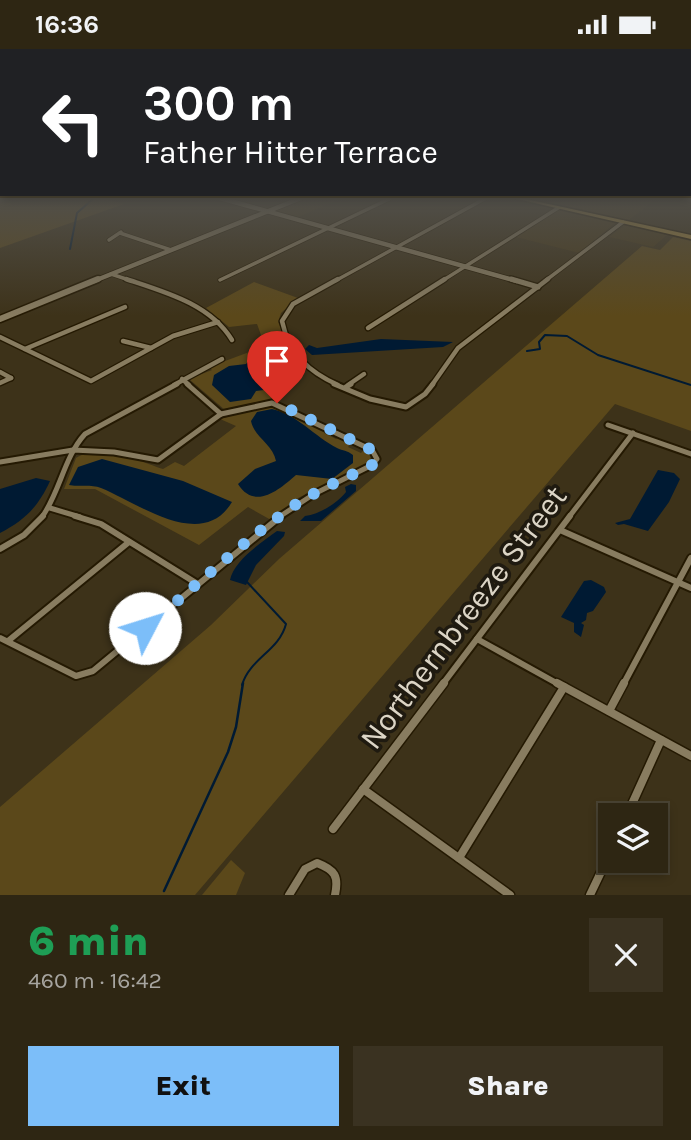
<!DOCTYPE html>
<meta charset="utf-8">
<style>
:root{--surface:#2e2613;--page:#3a3221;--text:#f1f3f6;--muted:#a7a5a0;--line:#494333;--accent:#7cbef9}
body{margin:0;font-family:Karla,sans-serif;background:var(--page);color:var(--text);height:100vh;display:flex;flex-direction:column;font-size:26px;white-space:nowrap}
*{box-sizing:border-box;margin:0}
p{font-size:23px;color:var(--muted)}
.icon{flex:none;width:38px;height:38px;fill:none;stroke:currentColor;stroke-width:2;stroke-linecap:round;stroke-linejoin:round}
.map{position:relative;height:846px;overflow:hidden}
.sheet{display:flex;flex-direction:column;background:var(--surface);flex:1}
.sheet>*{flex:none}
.banner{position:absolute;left:0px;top:0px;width:691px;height:147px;box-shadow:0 4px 10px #0003,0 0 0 2px var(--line);background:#202124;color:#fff;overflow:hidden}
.buttons{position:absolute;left:598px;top:754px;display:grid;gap:14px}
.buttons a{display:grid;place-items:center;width:70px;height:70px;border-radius:0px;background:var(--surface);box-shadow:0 4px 10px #0003,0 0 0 2px var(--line);font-size:35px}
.pin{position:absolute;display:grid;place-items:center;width:60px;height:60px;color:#fff;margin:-72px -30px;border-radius:50% 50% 50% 0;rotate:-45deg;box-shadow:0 0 7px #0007}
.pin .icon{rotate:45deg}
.me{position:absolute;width:77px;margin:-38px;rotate:50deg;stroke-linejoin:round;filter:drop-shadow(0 0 5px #0008)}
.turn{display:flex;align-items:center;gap:24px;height:147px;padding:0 28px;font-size:32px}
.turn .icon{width:91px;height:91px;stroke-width:2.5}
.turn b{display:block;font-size:49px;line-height:60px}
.round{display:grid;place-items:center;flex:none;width:74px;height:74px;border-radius:0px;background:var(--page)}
.head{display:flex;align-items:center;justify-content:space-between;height:119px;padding:0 28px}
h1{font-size:42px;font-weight:800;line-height:52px;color:#1e9e55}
.action{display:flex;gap:14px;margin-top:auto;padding:14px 28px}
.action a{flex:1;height:80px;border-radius:0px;background:var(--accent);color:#111;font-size:28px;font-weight:800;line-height:80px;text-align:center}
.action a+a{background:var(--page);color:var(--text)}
.status{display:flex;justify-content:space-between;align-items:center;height:49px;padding:0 35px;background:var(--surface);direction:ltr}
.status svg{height:19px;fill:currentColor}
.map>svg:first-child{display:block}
</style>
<div class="status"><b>16:36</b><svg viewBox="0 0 49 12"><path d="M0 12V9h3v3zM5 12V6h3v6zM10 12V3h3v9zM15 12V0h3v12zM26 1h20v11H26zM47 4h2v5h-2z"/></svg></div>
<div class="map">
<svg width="691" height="846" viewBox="0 0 691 846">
<rect width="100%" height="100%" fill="#3d3219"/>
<g fill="#473918">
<polygon points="306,149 343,149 298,168 276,162"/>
<polygon points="568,149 657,149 629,171 558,155"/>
<polygon points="558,161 615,174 579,204 516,188"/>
<polygon points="625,176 667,186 653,198 609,188"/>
</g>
<g fill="#5b481a">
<polygon points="0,149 102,149 124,155 0,199"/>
<polygon points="673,188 691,192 691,382 615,355 195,846 0,846 0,758 211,576 279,510 642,197 660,201"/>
<polygon points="254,233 298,249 281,264 278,273 299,315 275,330 289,338 271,352 225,361 189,330 212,321 209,318 265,297 257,275 229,278 206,259"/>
<path d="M269 356H276L326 382 324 384 336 390 340 388 351 394 348 398 361 404 365 400 371 406 369 415 298 449 271 471 248 458 199 496 95 440H64L76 409C100 394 139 412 163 420L175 413 184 417 236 377 220 370Z"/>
<polygon points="231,811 245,824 236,846 202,846"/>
</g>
<g fill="#001a33">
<polygon points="381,290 453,293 443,298 312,306 305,300 309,296 317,299"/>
<polygon points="289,305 264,318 276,335 272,340 256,342 251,350 230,353 212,336 214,326 229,317 246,315 252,308"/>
<path d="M272 360C297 365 315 388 337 399 343 402 347 401 353 406V414L332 430 296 426C280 440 255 462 238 435L255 420 276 412C273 395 254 388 251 372L257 363Z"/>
<path d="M102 410 183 432 232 453C202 503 138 454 101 439 91 435 80 438 69 436L78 418Z"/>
<polygon points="658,421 674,424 680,430 669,453 648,482 624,475 618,476 615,474 630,470"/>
<path d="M36 429 50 432C38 458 25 471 0 484V440Z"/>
<path d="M351 435 356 436V442L321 472H300L305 467C320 465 336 455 346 443L345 438Z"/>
<path d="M277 482 285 483 284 487 256 516 246 536 230 531C234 511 261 494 277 482Z"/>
<polygon points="591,531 604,538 606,543 593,562 587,564 586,571 581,574 584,576 581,588 574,583 574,574 561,568 584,532"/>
</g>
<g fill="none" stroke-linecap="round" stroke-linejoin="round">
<g stroke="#001a33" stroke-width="2">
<polyline points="70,200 77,164 94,149"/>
<polyline points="527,302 540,300 539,293 545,286 567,287 598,306 691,336"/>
<path d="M242 636C250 609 279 602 286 575L247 533"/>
</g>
<polyline stroke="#001a33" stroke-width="2.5" points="164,842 228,703 236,678 243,634"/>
<defs>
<g id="minor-far4">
<polyline points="120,184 171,201"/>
<polyline points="109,191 121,183"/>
<polyline points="111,225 132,232"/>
<polyline points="220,231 391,149"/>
<polyline points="335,232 486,149"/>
<polyline points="442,232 558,159"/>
<polyline points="545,232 623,173"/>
</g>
<g id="minor-far3">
<path d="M126 230C165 243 210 255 232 291"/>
<polyline points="368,279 445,230"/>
<polyline points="0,288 91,332 173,287 218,273"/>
<polyline points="123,292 151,299"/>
<polyline points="25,300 125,258"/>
<polyline points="0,323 11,329"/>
<polyline points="182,330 189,336"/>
<polyline points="0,334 11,329"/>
<polyline points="174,336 222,310"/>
<path d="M338 336C309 323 289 305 282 272L293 255 338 230"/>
<polyline points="348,336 364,325"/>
<polyline points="432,336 458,299 548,230"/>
</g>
<g id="minor-far2">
<polyline points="187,335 221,365"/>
<polyline points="334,335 370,350 406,358 425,345 433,335"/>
<polyline points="346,338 351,335"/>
<polyline points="608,376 691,405"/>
<polyline points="0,413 73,401 114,403 158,411 221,365 272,354 372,401 377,410 372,416 314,445 279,468"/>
<polyline points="50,459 80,468"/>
<path d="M42 468C60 443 64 408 85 385L177 335"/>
<polyline points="569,468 633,384"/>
</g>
<g id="minor-far1">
<polyline points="75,467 101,475 196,534"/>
<polyline points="560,481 691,539"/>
<polyline points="0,500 24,486 43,467"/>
<polyline points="0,589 76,627 93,622 281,467"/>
<polyline points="477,590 560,636"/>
<polyline points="8,592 129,493"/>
<polyline points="442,636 570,467"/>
<polyline points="623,636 691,509"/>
</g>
<g id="minor">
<polyline points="557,634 691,707"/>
<polyline points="609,662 624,634"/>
<polyline points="363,740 510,846"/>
<polyline points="627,766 661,691"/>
<polyline points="333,780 444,634"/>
<polyline points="459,809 564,638"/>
<path d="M289 846 305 820 317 814C335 821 339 827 335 846"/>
<polyline points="590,846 611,802"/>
</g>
<polyline id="tertiary-far1" points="220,149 517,232"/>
<polyline id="tertiary" points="511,230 538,238"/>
<polyline id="secondary-far1" points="94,232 301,149"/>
<polyline id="secondary" points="0,270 98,230"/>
<polygon id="primary" points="513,149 521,149 691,186 691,190"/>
</defs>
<use href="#minor-far4" stroke="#241902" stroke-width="5"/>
<use href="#minor-far3" stroke="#241902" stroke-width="7"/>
<use href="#minor-far2" stroke="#241902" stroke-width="9"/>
<use href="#minor-far1" stroke="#241902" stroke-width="10"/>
<use href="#minor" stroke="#241902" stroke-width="11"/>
<use href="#tertiary-far1" stroke="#241902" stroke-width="6"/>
<use href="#tertiary" stroke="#241902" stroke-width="8"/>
<use href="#secondary-far1" stroke="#241902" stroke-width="6"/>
<use href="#secondary" stroke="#241902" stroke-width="9"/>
<use href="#primary" stroke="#241902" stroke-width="3"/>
<use href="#minor-far4" stroke="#887c60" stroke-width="3.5"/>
<use href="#minor-far3" stroke="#887c60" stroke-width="4.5"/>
<use href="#minor-far2" stroke="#887c60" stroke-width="5"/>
<use href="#minor-far1" stroke="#887c60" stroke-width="6"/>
<use href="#minor" stroke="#887c60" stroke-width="8"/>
<use href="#tertiary-far1" stroke="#887c60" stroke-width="4.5"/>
<use href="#tertiary" stroke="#887c60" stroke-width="5"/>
<use href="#secondary-far1" stroke="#887c60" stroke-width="4.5"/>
<use href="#secondary" stroke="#887c60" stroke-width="6"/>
<use href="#primary" fill="#ae8f3e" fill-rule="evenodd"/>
</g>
<linearGradient id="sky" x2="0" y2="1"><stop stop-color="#221c0e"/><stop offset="0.56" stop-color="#514f49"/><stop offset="1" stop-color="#514f49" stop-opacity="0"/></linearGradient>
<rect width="691" height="267" fill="url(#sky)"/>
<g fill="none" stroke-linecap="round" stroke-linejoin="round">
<path stroke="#7cbef9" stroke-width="12" stroke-dasharray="0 21.6" d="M145 579C195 538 242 493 295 456 319 440 346 429 372 416L377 410 372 401 277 354"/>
</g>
<g text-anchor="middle" stroke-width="7" stroke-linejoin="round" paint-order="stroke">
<g font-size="32" fill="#dcd5c6" stroke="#1f1a10">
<text transform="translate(463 568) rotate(-53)" y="11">Northernbreeze Street</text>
</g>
</g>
</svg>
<div class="buttons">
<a><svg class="icon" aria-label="layers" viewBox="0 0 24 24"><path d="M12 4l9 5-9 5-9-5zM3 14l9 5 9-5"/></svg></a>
</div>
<div class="pin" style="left:277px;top:354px;background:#d93025"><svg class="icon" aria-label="arrive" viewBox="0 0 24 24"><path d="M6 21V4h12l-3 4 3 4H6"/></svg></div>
<svg class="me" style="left:145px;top:579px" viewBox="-20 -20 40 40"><circle r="19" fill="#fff"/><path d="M0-13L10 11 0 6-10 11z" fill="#7cbef9"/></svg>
<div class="banner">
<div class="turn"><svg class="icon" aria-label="left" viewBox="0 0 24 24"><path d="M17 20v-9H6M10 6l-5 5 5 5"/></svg><div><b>300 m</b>Father Hitter Terrace</div></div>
</div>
</div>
<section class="sheet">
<div class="head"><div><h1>6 min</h1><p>460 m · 16:42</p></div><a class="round"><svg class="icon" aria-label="close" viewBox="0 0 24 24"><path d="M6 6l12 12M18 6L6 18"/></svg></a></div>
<div class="action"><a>Exit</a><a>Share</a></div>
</section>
